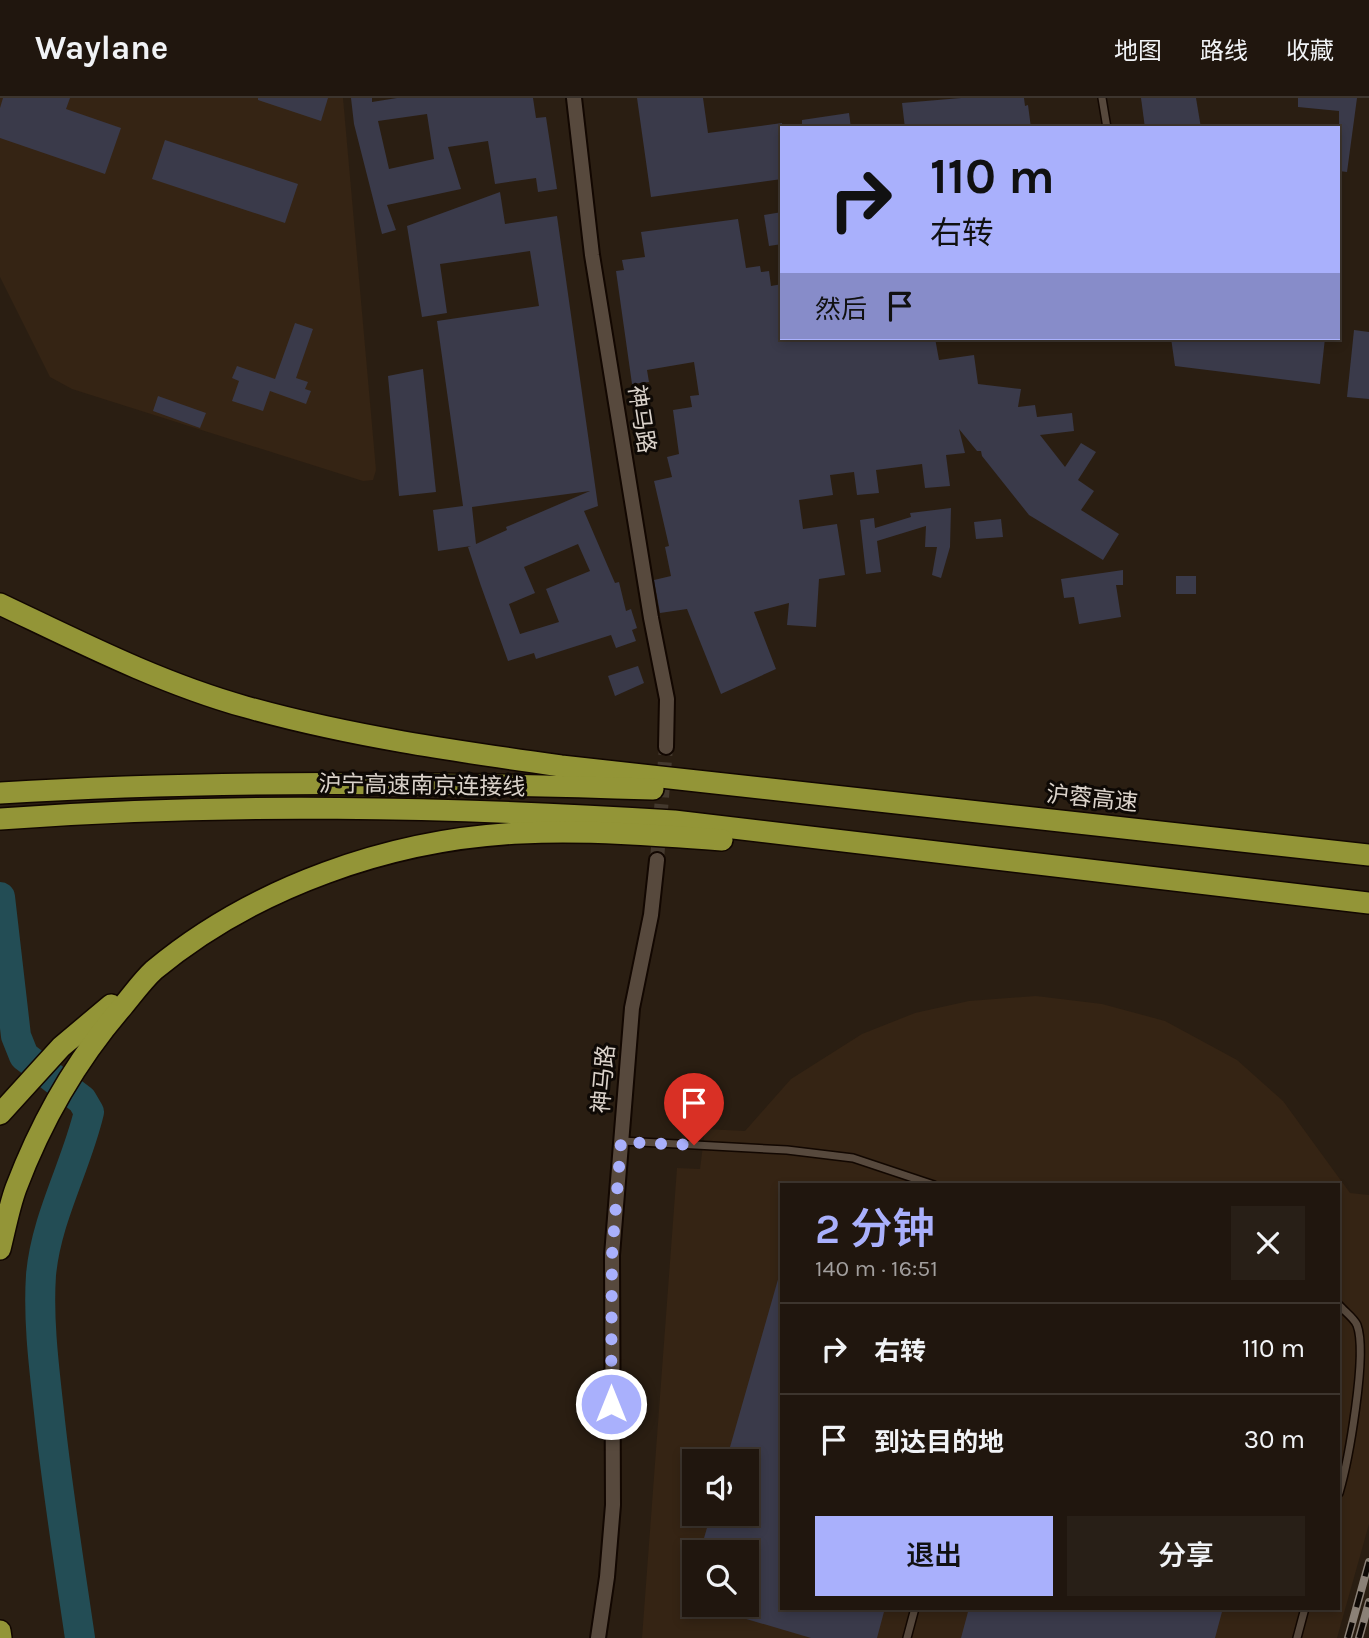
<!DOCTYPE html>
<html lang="zh">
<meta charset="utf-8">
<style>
:root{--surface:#20160e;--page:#281f17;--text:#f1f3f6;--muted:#a29f9e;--line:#3d352e;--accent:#a9b0fc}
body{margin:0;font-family:Karla,"Noto Sans SC",sans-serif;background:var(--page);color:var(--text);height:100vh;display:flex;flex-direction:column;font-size:26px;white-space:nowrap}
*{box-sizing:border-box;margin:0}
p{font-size:23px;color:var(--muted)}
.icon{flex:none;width:38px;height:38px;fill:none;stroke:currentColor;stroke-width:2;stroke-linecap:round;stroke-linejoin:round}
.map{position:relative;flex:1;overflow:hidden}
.side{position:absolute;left:780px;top:1085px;width:560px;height:427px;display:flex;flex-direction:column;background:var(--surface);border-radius:0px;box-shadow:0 4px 10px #0003,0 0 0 2px var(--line)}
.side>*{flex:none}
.hud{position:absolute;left:780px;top:28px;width:560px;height:214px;border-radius:0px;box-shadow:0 4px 10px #0003,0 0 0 2px var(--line);background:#a9b0fc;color:#111;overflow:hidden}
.controls{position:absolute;left:682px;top:1351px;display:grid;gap:14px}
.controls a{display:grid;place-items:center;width:77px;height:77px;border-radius:0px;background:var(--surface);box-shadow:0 4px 10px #0003,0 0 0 2px var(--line);font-size:35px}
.pin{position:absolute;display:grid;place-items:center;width:60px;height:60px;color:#fff;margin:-72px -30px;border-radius:50% 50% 50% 0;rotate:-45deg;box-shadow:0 0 7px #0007}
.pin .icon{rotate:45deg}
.me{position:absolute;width:77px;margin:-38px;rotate:0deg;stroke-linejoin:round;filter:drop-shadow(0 0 5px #0008)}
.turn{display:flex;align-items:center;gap:24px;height:147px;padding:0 35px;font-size:32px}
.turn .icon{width:91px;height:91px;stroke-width:2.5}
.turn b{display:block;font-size:49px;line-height:60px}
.then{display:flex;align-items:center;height:66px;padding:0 35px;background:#0003;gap:14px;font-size:26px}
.round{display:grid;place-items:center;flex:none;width:74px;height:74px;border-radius:0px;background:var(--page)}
.head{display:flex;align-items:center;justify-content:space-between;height:119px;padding:0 35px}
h1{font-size:42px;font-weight:600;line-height:52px;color:var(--accent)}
.button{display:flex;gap:14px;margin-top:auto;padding:14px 35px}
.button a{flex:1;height:80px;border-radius:0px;background:var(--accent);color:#111;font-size:28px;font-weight:600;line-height:80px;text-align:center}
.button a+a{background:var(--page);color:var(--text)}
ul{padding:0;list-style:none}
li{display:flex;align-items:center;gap:21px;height:91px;padding:0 35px;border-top:2px solid var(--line)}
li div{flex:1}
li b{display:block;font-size:26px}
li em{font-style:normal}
header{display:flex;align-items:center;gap:42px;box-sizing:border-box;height:98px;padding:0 35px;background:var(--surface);border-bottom:2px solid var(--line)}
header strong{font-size:33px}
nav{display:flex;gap:38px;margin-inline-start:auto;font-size:24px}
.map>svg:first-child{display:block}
</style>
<header>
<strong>Waylane</strong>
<nav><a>地图</a><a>路线</a><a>收藏</a></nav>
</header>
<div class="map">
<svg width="1369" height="1540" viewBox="0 0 1369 1540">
<rect width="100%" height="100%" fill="#2a1e12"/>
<g fill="#352414" fill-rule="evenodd">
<polygon points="0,0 343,0 376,372 373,382 363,383 72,291 50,279 0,179"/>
<path d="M1036 898 1102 906 1165 923 1237 962 1283 1003 1350 1095 1369 1097V1426L1337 1540H642L677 1070 700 1071 705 1031 745 1033 791 981 862 936 915 915 969 903ZM782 1087H1339V1510H782ZM695 1363H747V1416H695ZM695 1454H747V1507H695Z"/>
</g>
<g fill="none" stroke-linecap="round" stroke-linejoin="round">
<path stroke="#234d55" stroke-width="30" d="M0 799 16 938 24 958 82 1002 89 1014C76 1069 46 1120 41 1177 38 1222 44 1269 49 1314 57 1390 69 1465 80 1540"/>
</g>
<g fill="#3a3a4a" fill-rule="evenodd">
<polygon points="3,0 70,0 66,11 121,30 105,76 0,40 0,10"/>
<polygon points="258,0 328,0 321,23 258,2"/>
<path d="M351 0H372V4L397 0H533L536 20 546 19 557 91 538 94 536 80 495 86 488 43 448 49 461 91 387 107 396 132 382 136 354 26ZM427 16 434 61 389 71 378 23Z"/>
<polygon points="637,0 703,0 708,35 782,25 782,81 651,99"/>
<polygon points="961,0 1024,0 1025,8 1028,7 1031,30 905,30 902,5"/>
<polygon points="1141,0 1196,0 1201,30 1145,30"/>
<polygon points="1298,0 1357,0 1347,74 1339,73 1339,13 1298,9"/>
<polygon points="849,15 851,30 802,30 802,22"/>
<polygon points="165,42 298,86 285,125 152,81"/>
<path d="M500 94 505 126 557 118 598 408 584 413 615 485 619 484 626 513 631 511 637 530 632 532 636 543 616 550 611 537 536 561 534 555 508 563 481 488 468 449 471 448 438 453 433 412 463 408 437 223 539 208 530 153 440 166 447 215 422 219 407 128ZM590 393 506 429 507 432 476 446 472 409ZM578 446 590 473 546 491 559 524 520 536 509 506 535 495 524 469Z"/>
<polygon points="782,114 782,146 769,148 764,117"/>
<polygon points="738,121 746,170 760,168 761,174 769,173 771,188 782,186 782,240 935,240 939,262 974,257 978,286 1021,291 1018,309 1035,307 1037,319 1072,315 1074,333 1040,337 1065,369 1081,345 1096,354 1078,382 1094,393 1081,412 1119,436 1103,462 1029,417 982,358 981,353 977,353 959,331 965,355 946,357 950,388 925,390 922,366 876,372 879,395 857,397 854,374 830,377 833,397 799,402 803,431 837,426 845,477 819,481 816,529 787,527 789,505 754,514 776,571 721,596 687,511 660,515 654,482 671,478 665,449 669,448 654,383 672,379 667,359 679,356 673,312 692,309 690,298 699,297 694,264 647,272 649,284 632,286 616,173 624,172 622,162 645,159 641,134"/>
<polygon points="295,225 313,231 296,280 308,284 305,291 311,293 306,306 270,293 263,313 232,303 239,283 232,280 237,268 275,281"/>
<polygon points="1354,232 1369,234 1369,301 1347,299"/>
<polygon points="1171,240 1325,240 1320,286 1175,268"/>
<polygon points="423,271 436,394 399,398 388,278"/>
<polygon points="158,298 206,315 200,330 153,313"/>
<polygon points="951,410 950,449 941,480 932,477 937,449 925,449 926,428 877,443 881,474 866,476 860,422 874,420 875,430 911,419 910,415"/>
<polygon points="1001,421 1003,439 976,441 974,424"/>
<polygon points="1123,472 1123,487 1116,487 1121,519 1079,526 1074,499 1064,500 1061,481"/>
<rect x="1176" y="478" width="20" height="18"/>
<polygon points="638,568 644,585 615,598 608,578"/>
<polygon points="779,1178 782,1178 782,1510 885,1510 877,1540 811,1540 709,1510 709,1507 747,1507 747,1454 700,1454 711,1416 747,1416 747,1363 726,1363"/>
<polygon points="969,1510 1223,1510 1215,1540 961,1540"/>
</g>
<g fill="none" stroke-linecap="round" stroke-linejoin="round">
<polyline stroke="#44392e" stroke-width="14" stroke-dasharray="14 7" stroke-linecap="butt" points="657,762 666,649"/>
<defs>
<g id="service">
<polyline points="1102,0 1107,30"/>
<polyline points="622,1043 787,1052 853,1060 934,1087"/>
<path d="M1339 1207C1344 1213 1354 1220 1357 1227 1368 1256 1348 1365 1339 1395"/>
<polyline points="907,1540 915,1510"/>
<polyline points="1297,1540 1305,1510"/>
</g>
<g id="minor">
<polyline points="574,0 592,157 651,520 667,601 666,649"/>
<polyline points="598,1540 607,1479 613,1407 612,1157 632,910 651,817 657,762"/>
</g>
<g id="motorway">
<path d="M0 506C80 544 160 585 246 609 349 638 455 653 561 668L1369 757"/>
<path d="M0 695C218 682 435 684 653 691"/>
<path d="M0 721C225 704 450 709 674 723L1369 805"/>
<polyline points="0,1016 61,949 111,907"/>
<path d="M0 1151C5 1131 9 1109 16 1090 41 1024 77 961 123 908 133 896 143 882 154 872 254 789 391 741 521 735 587 732 656 737 722 742"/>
<polyline points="0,1533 1,1540"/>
</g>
</defs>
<use href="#service" stroke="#120701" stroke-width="10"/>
<use href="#minor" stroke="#120701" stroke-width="18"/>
<use href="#motorway" stroke="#120701" stroke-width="24"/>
<use href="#service" stroke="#57493d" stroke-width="7"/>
<use href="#minor" stroke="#57493d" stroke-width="14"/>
<use href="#motorway" stroke="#939537" stroke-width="21"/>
<defs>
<g id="rail">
<polyline points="1348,1540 1369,1464"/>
<polyline points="1359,1540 1369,1504"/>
</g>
</defs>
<use href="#rail" stroke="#8b8177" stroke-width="8"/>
<use href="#rail" stroke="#0e0905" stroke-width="5" stroke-dasharray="16" stroke-linecap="butt"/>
</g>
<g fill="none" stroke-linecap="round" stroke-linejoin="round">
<polyline stroke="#a9b0fc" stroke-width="12" stroke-dasharray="0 21.6" points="611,1306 612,1157 621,1044 694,1047"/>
</g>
<g text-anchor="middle" stroke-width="6" stroke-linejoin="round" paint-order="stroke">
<g font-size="23" fill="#dad2ca" stroke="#0e0905">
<text transform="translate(642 321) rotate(81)" y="8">神马路</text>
<text transform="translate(422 687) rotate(1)" y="8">沪宁高速南京连接线</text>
<text transform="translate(1092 700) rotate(6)" y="8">沪蓉高速</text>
<text transform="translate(603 981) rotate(-85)" y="8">神马路</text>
</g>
</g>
</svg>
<div class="controls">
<a><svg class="icon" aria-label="sound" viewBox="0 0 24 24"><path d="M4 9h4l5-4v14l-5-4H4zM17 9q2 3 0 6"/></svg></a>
<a><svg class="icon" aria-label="search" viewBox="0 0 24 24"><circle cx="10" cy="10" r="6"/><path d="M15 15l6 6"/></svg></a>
</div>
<div class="pin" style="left:694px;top:1047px;background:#d93025"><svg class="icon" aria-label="arrive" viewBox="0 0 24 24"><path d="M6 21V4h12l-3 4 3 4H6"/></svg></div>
<svg class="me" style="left:611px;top:1306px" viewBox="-20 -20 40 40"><circle r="17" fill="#a9b0fc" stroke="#fff" stroke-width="3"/><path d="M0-11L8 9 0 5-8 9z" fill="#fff"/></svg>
<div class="hud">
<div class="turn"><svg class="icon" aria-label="right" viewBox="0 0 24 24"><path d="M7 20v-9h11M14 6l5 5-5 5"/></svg><div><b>110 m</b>右转</div></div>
<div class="then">然后<svg class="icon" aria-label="arrive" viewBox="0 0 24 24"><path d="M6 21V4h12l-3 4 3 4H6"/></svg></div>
</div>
<section class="side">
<div class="head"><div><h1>2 分钟</h1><p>140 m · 16:51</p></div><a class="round"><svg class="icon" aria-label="close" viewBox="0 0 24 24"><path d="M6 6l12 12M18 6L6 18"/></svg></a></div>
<ul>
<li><svg class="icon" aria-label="right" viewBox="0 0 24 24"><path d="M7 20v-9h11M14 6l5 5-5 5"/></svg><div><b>右转</b></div><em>110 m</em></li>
<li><svg class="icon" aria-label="arrive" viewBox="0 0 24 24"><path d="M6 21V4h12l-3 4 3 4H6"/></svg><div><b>到达目的地</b></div><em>30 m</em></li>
</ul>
<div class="button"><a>退出</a><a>分享</a></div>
</section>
</div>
